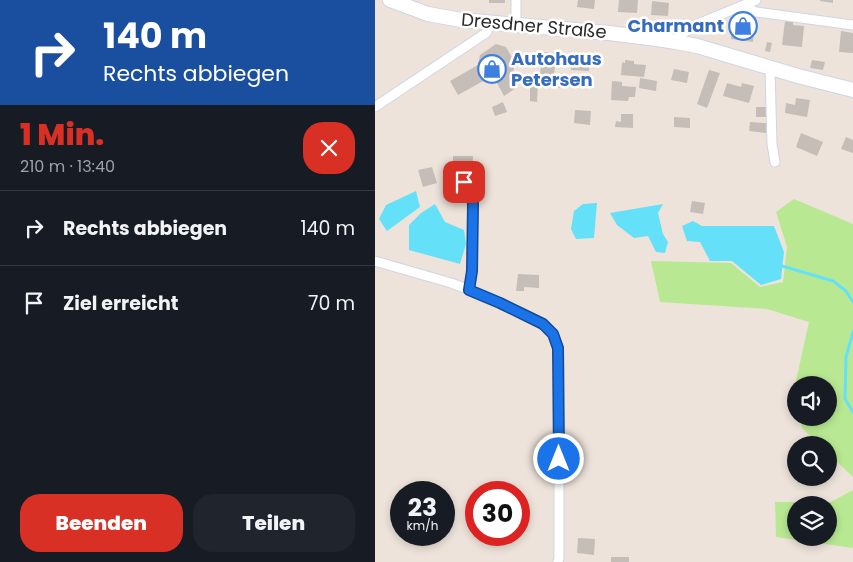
<!DOCTYPE html>
<html lang="de">
<meta charset="utf-8">
<style>
:root{--surface:#171b24;--page:#20242c;--text:#f1f3f6;--muted:#9ea1a6;--line:#363941;--accent:#d93025}
body{margin:0;font-family:Poppins,sans-serif;background:var(--page);color:var(--text);height:100vh;display:flex;flex-direction:column;font-size:19px;white-space:nowrap}
*{box-sizing:border-box;margin:0}
p{font-size:16px;color:var(--muted)}
.icon{flex:none;width:28px;height:28px;fill:none;stroke:currentColor;stroke-width:2;stroke-linecap:round;stroke-linejoin:round}
.map{position:relative;flex:1;overflow:hidden}
.drawer{display:flex;flex-direction:column;background:var(--surface);width:375px}
.drawer>*{flex:none}
.hud{background:#1a4fa0;color:#fff;overflow:hidden}
.controls{position:absolute;left:412px;top:376px;display:grid;gap:10px}
.controls a{display:grid;place-items:center;width:50px;height:50px;border-radius:50%;background:var(--surface);box-shadow:0 2px 8px #0003;font-size:25px}
.speed{position:absolute;left:15px;top:481px;display:flex;gap:10px;font-size:25px;font-weight:700;text-align:center}
.speed>*{display:grid;place-content:center;width:65px;height:65px;border-radius:50%;background:var(--surface);box-shadow:0 2px 8px #0003;line-height:1}
.speed small{font-size:12px;font-weight:400}
.speed .limit{border:8px solid #d22;background:#fff;color:#111}
.pin{position:absolute;display:grid;place-items:center;width:42px;height:42px;color:#fff;margin:-21px;border-radius:10px;box-shadow:0 2px 8px #0006}
.me{position:absolute;width:55px;margin:-28px;rotate:0deg;stroke-linejoin:round;filter:drop-shadow(0 0 4px #0008)}
.turn{display:flex;align-items:center;gap:18px;height:105px;padding:0 20px;font-size:22px}
.turn .icon{width:65px;height:65px;stroke-width:2.5}
.turn b{display:block;font-size:35px;line-height:42px}
.round{display:grid;place-items:center;flex:none;width:52px;height:52px;border-radius:20px;background:var(--page)}
.head{display:flex;align-items:center;justify-content:space-between;height:85px;padding:0 20px}
h1{font-size:30px;font-weight:800;line-height:38px;color:var(--accent)}
.cta{display:flex;gap:10px;margin-top:auto;padding:10px 20px}
.cta a{flex:1;height:58px;border-radius:20px;background:var(--accent);color:#fff;font-size:20px;font-weight:800;line-height:58px;text-align:center}
.cta a+a{background:var(--page);color:var(--text)}
ul{padding:0;list-style:none}
li{display:flex;align-items:center;gap:15px;height:75px;padding:0 20px;border-top:1px solid var(--line)}
li div{flex:1}
li b{display:block;font-size:19px}
li em{font-style:normal}
main{display:flex;flex:1;min-height:0}
.map>svg:first-child{display:block}
</style>
<main>
<section class="drawer">
<div class="hud">
<div class="turn"><svg class="icon" aria-label="right" viewBox="0 0 24 24"><path d="M7 20v-9h11M14 6l5 5-5 5"/></svg><div><b>140 m</b>Rechts abbiegen</div></div>
</div>
<div class="head"><div><h1>1 Min.</h1><p>210 m · 13:40</p></div><a class="round" style="background:#d93025;color:#fff"><svg class="icon" aria-label="close" viewBox="0 0 24 24"><path d="M6 6l12 12M18 6L6 18"/></svg></a></div>
<ul>
<li><svg class="icon" aria-label="right" viewBox="0 0 24 24"><path d="M7 20v-9h11M14 6l5 5-5 5"/></svg><div><b>Rechts abbiegen</b></div><em>140 m</em></li>
<li><svg class="icon" aria-label="arrive" viewBox="0 0 24 24"><path d="M6 21V4h12l-3 4 3 4H6"/></svg><div><b>Ziel erreicht</b></div><em>70 m</em></li>
</ul>
<div class="cta"><a>Beenden</a><a>Teilen</a></div>
</section>
<div class="map">
<svg width="478" height="562" viewBox="0 0 478 562">
<rect width="100%" height="100%" fill="#ede3da"/>
<g fill="#b8e992" fill-rule="evenodd">
<polygon points="419,199 478,224 478,477 454,454 454,445 445,445 427,428 425,418 454,418 454,385 421,385 421,405 418,394 434,322 392,309 285,302 276,261 356,263 385,287 408,282 412,247 401,212"/>
<path d="M478 490V548L401 537 400 502H456ZM421 505H454V538H421Z"/>
</g>
<g fill="#64e1f8">
<polygon points="41,191 45,207 12,231 4,219 11,205"/>
<polygon points="222,203 219,238 201,239 196,229 199,211 208,204"/>
<polygon points="60,204 70,222 89,230 91,244 85,264 34,250 34,225 46,213"/>
<polygon points="288,204 283,213 288,234 293,242 290,253 281,252 273,236 259,238 242,225 235,213"/>
<polygon points="318,221 327,226 399,226 409,252 406,279 386,285 357,261 335,261 325,242 312,241 307,226"/>
</g>
<g fill="none" stroke-linecap="round" stroke-linejoin="round">
<g stroke="#64e1f8" stroke-width="3">
<polyline points="407,266 458,281 471,291 478,302"/>
<polyline points="478,332 471,357 470,399 478,412"/>
</g>
</g>
<g fill="#c5bdb7">
<rect x="114" y="0" width="16" height="3"/>
<polygon points="203,0 220,0 219,9 202,7"/>
<polygon points="244,0 263,0 262,13 243,12"/>
<polygon points="445,0 458,0 458,3 445,1"/>
<polygon points="277,1 294,3 293,16 276,15"/>
<polygon points="357,21 372,22 372,28 379,28 378,42 356,39"/>
<polygon points="410,21 418,22 418,25 429,26 427,47 407,45"/>
<polygon points="466,31 478,33 478,53 464,52"/>
<polygon points="392,42 397,43 395,52 390,51"/>
<polygon points="121,44 131,47 140,63 138,73 134,76 141,88 129,96 122,83 110,80 83,95 75,81 103,65 105,55"/>
<polygon points="168,52 181,53 179,76 165,74"/>
<polygon points="203,55 211,56 211,58 215,58 214,71 196,70 197,57 203,58"/>
<polygon points="250,60 259,61 259,64 271,65 269,77 246,75 247,62 250,63"/>
<polygon points="437,60 450,62 448,70 435,68"/>
<polygon points="299,69 314,72 312,83 296,80"/>
<polygon points="334,70 345,73 332,108 322,104"/>
<polygon points="197,75 197,87 180,88 180,76"/>
<polygon points="265,78 282,81 281,91 264,88"/>
<polygon points="237,81 247,82 247,86 261,87 260,97 254,97 253,101 236,100"/>
<polygon points="155,83 163,83 162,102 155,101"/>
<polygon points="352,83 366,87 367,83 379,86 374,103 348,96"/>
<polygon points="421,98 435,100 432,117 410,113 411,103 420,105"/>
<polygon points="128,102 132,112 120,116 117,107"/>
<rect x="381" y="107" width="10" height="10"/>
<polygon points="200,110 216,111 215,125 199,123"/>
<polygon points="246,114 258,114 258,128 240,127 241,121 246,122"/>
<polygon points="299,117 315,118 315,128 299,127"/>
<polygon points="375,122 391,123 391,133 374,131"/>
<polygon points="426,133 448,142 442,156 421,147"/>
<polygon points="471,137 478,140 478,153 466,149"/>
<polygon points="78,156 98,156 97,177 78,176"/>
<polygon points="57,167 62,183 48,187 43,170"/>
<polygon points="317,201 330,203 328,214 315,212"/>
<polygon points="143,274 164,275 164,288 149,287 149,291 141,291"/>
<polygon points="203,538 220,539 219,555 202,553"/>
<rect x="236" y="557" width="18" height="5"/>
</g>
<g fill="none" stroke-linecap="round" stroke-linejoin="round">
<defs>
<path id="service" d="M75 178C80 179 89 180 94 184 103 194 97 274 94 290"/>
<g id="minor">
<polyline points="369,6 381,12 478,25"/>
<polyline points="141,24 141,0"/>
<polyline points="301,42 305,36 318,26 381,0"/>
<polyline points="395,69 397,144 400,162"/>
<polyline points="0,107 111,33 117,23"/>
<polyline points="0,261 76,283 108,295 169,324 178,334 183,347 184,363 184,558 183,562"/>
</g>
<polyline id="secondary" points="15,0 53,14 86,20 234,33 282,39 301,42 322,46 423,76 478,90"/>
</defs>
<use href="#service" stroke="#cfd5e4" stroke-width="7"/>
<use href="#minor" stroke="#cfd5e4" stroke-width="11"/>
<use href="#secondary" stroke="#cfd5e4" stroke-width="16"/>
<use href="#service" stroke="#fff" stroke-width="4.5"/>
<use href="#minor" stroke="#fff" stroke-width="9"/>
<use href="#secondary" stroke="#fff" stroke-width="14"/>
</g>
<g fill="none" stroke-linecap="round" stroke-linejoin="round">
<defs>
<polyline id="route" points="89,182 94,185 97,190 98,205 97,271 94,290 125,303 168,324 178,334 183,348 184,459"/>
</defs>
<use href="#route" stroke="#114b97" stroke-width="12"/>
<use href="#route" stroke="#1a73e8" stroke-width="9"/>
</g>
<defs>
<symbol id="shop-ring" viewBox="-11 -11 22 22"><circle r="9.5" fill="#fff" stroke="#3f7fe0" stroke-width="1.5"/><path d="M-5-2.5h2.3a2.7 3.5 0 0 1 5.4 0H5L5.5 6h-11ZM-1.5-2.5h3a1.5 2.3 0 0 0-3 0Z" fill="#3f7fe0"/></symbol>
</defs>
<g fill-rule="evenodd">
<use href="#shop-ring" x="352" y="10" width="32" height="32"/>
<use href="#shop-ring" x="101" y="53" width="32" height="32"/>
</g>
<g text-anchor="middle" stroke-width="5" stroke-linejoin="round" paint-order="stroke">
<g font-size="18" fill="#2a2a2a" stroke="#fff">
<text transform="translate(159 26) rotate(5)" y="6">Dresdner Straße</text>
</g>
<g font-size="18" font-weight="bold" fill="#366cbe" stroke="#fff" text-anchor="end">
<text x="349" y="32">Charmant</text>
<text x="136" y="65" text-anchor="start">Autohaus<tspan x="136" dy="21">Petersen</tspan></text>
</g>
</g>
</svg>
<div class="controls">
<a><svg class="icon" aria-label="sound" viewBox="0 0 24 24"><path d="M4 9h4l5-4v14l-5-4H4zM17 9q2 3 0 6"/></svg></a>
<a><svg class="icon" aria-label="search" viewBox="0 0 24 24"><circle cx="10" cy="10" r="6"/><path d="M15 15l6 6"/></svg></a>
<a><svg class="icon" aria-label="layers" viewBox="0 0 24 24"><path d="M12 4l9 5-9 5-9-5zM3 14l9 5 9-5"/></svg></a>
</div>
<div class="speed"><div>23<small>km/h</small></div><div class="limit">30</div></div>
<div class="pin" style="left:89px;top:182px;background:#d93025"><svg class="icon" aria-label="arrive" viewBox="0 0 24 24"><path d="M6 21V4h12l-3 4 3 4H6"/></svg></div>
<svg class="me" style="left:184px;top:459px" viewBox="-20 -20 40 40"><circle r="17" fill="#1a73e8" stroke="#fff" stroke-width="3"/><path d="M0-11L8 9 0 5-8 9z" fill="#fff"/></svg>
</div>
</main>
